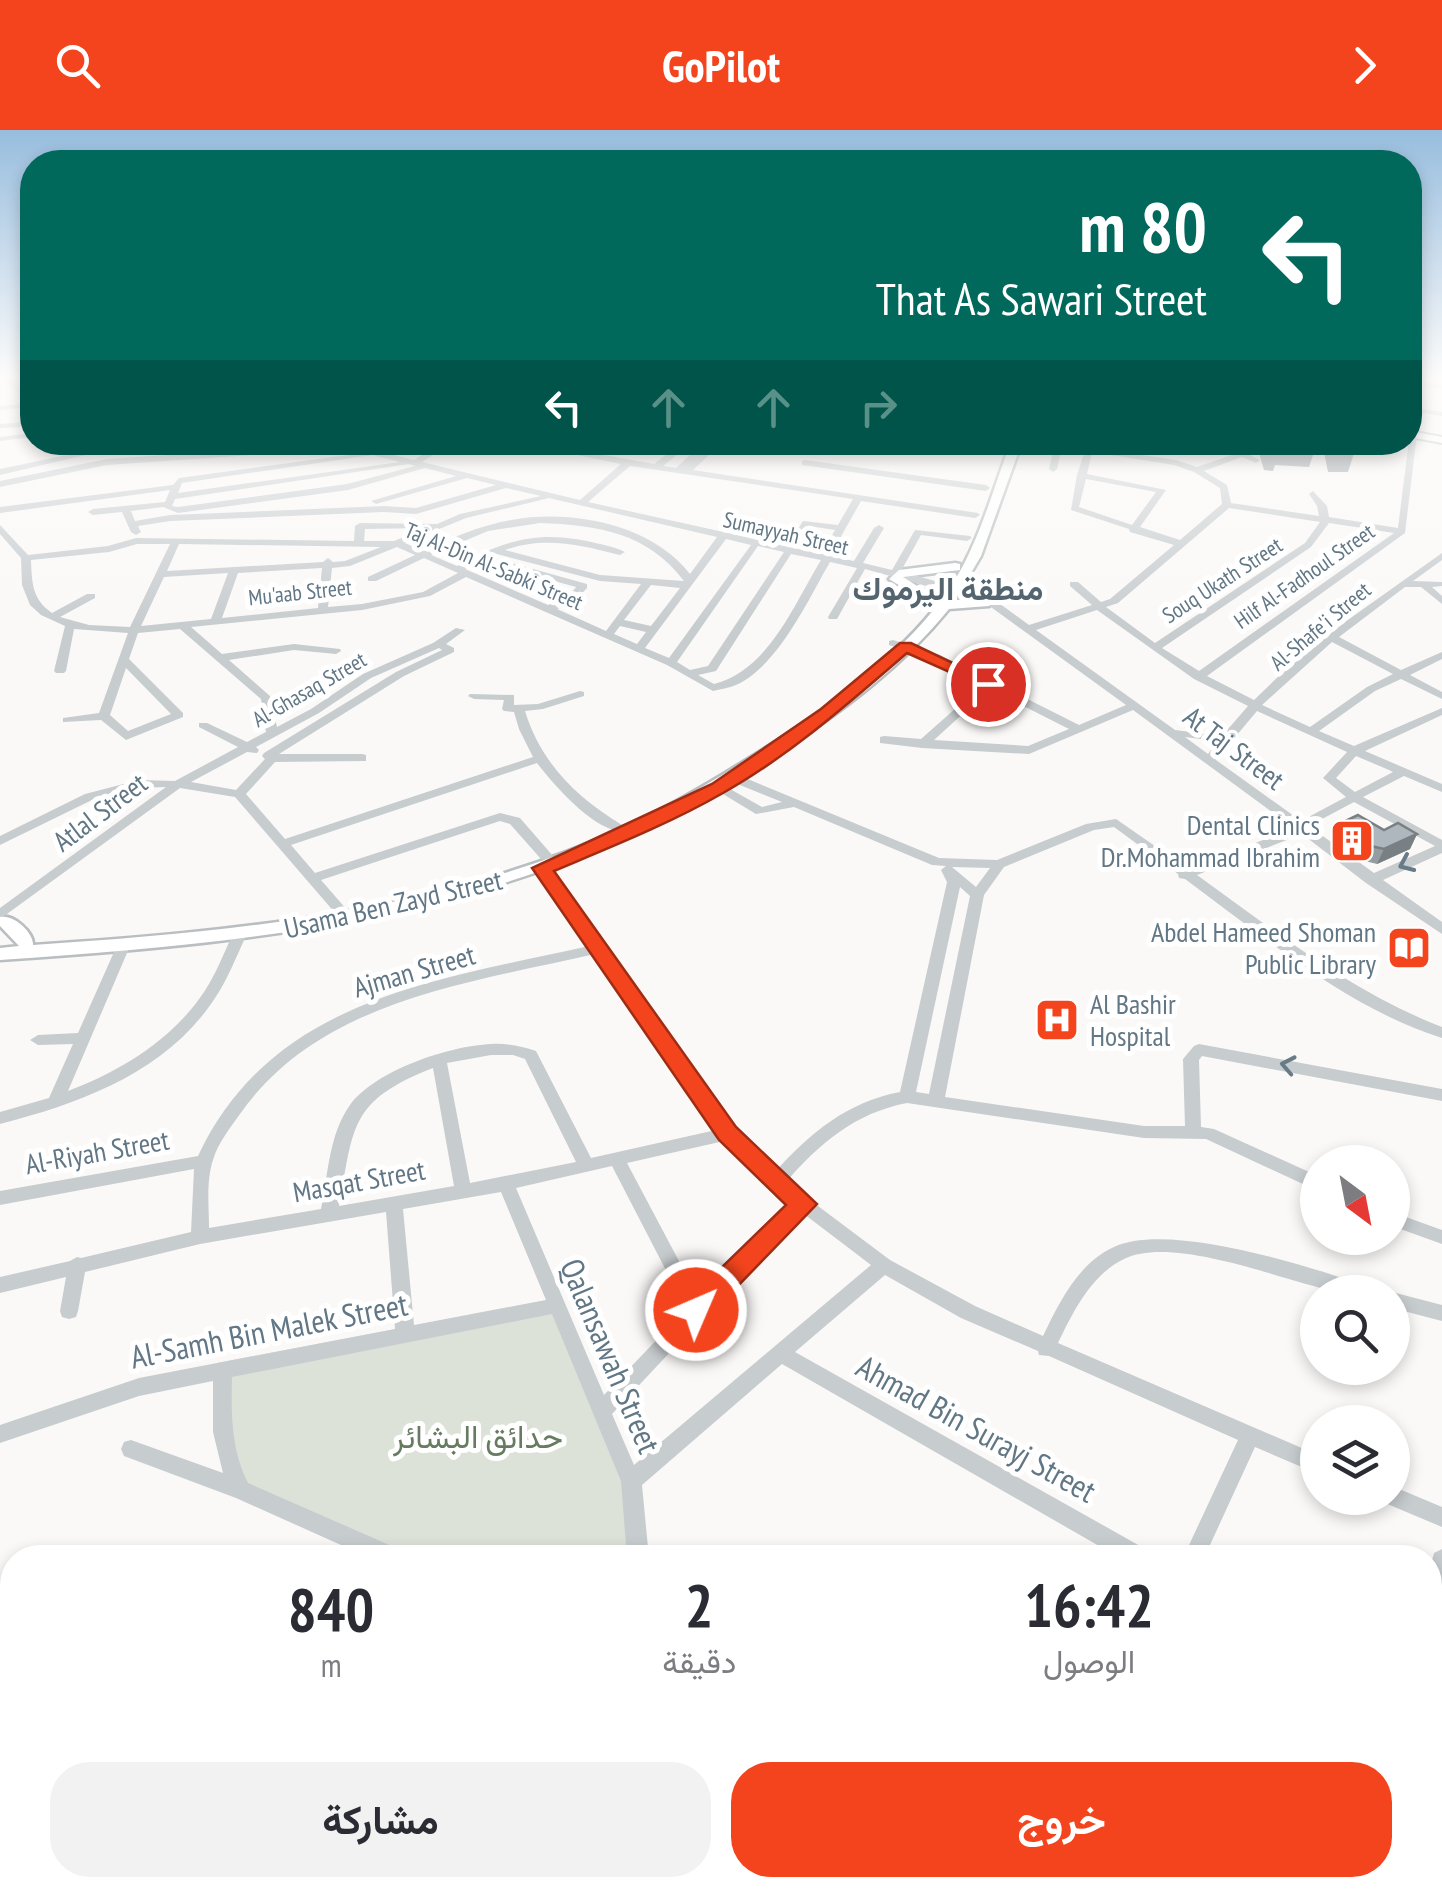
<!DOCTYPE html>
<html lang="ar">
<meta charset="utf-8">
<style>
:root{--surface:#fff;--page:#f2f2f3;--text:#2b2b33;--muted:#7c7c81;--accent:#f4441d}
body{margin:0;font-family:"PT Sans Narrow",Vazirmatn,sans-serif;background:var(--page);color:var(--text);direction:rtl;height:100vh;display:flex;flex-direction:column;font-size:38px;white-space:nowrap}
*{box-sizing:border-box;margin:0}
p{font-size:32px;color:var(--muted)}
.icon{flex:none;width:55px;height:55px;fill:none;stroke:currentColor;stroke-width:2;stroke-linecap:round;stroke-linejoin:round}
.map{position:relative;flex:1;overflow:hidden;direction:ltr}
.details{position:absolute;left:0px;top:1415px;width:1442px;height:352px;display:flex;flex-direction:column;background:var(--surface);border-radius:40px 40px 0 0;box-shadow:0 5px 15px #0003;direction:rtl}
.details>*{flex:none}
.top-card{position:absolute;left:20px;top:20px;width:1402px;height:305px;border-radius:40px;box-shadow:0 5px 15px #0003;direction:rtl;background:#00695c;color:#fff;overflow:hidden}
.needle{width:65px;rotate:148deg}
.buttons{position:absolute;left:1300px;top:1015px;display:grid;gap:20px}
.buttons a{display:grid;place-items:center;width:110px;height:110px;border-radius:50%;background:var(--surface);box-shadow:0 5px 15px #0003;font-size:50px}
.pin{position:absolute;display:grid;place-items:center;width:85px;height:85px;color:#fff;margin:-42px;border:5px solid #fff;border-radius:50%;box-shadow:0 2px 10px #0007}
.me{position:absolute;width:110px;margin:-55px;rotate:45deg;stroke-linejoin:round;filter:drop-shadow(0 0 8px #0008)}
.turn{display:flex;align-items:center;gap:35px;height:210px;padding:0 50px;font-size:45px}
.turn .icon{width:130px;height:130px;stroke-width:2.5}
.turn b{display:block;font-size:70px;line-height:85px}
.lanes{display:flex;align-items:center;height:95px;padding:0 50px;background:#0003;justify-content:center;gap:50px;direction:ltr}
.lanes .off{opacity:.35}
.eta{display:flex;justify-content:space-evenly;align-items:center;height:170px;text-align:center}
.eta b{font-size:60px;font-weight:700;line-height:70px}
.action{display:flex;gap:20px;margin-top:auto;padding:20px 50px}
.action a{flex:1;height:115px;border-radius:40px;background:var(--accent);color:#fff;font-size:40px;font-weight:700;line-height:115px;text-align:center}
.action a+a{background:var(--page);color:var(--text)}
header{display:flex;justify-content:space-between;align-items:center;height:130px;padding:0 50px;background:var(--accent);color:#fff;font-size:45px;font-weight:700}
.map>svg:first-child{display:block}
</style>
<header><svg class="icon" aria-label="forward" viewBox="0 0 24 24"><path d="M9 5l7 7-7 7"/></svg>GoPilot<svg class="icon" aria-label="search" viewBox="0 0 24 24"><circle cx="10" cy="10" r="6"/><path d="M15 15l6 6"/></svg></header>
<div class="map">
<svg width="1442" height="1766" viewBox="0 0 1442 1766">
<rect width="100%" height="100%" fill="#faf9f7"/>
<polygon fill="#dce2d8" points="553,1169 624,1354 631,1427 396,1427 239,1357 220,1301 217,1233"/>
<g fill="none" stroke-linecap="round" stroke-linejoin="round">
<defs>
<polygon id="major" points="1410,301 1442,307 1442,313 1410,307"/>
<g id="highway">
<path d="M1011 312H1022L981 426 955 470 984 469 991 473 989 476 949 479C903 536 842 581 782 621 535 784 287 811 0 830V818L19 816 0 796V787C14 784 34 803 33 815 231 802 433 783 617 701 675 675 728 642 781 608 843 567 909 518 949 459 979 415 992 361 1011 312Z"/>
<polygon points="955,433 960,434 960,440 903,447 936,468 938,471 931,475 889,449 899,440"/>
</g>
</defs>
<use href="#major" stroke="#b7bdc1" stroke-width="4"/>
<use href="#highway" stroke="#b9bec1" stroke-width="5"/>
<g fill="#c7cccf" fill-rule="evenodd">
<polygon points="1,249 10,249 32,267 32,272"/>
<polygon points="1410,250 1442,255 1442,259 1410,254"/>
<polygon points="32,273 32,277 0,280 0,276"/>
<polygon points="1410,277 1442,282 1442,286 1410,281"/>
<polygon points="25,292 32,296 32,301 23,297 0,298 0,294"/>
<path d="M1410 302 1417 304 1405 403 1207 546 1254 570 1282 543 1345 492 1442 423V430L1413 451 1442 452V456L1432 457 1442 466V474L1421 457H1405L1339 507 1401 540 1442 522V529L1410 545 1442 562V569L1401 549 1375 561 1319 601 1354 616 1442 578V585L1365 621 1442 654V662L1404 646 1363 667 1442 710V723L1383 750 1442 792V804L1366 753 1302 704 1197 745C1275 801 1351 862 1442 897V908C1347 878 1264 807 1185 749L1179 748 1178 744 1114 697 1094 700 1004 737 984 765 945 967 1144 996H1185L1183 929 1194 916 1199 914 1442 959V971L1202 926 1199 930 1201 997 1214 999 1318 1046V1061L1206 1009 1144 1008 907 973C855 983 820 1013 786 1052L890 1130 975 1176 1043 1206C1059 1173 1078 1133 1114 1117 1168 1091 1312 1137 1369 1157L1372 1162C1359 1162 1346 1164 1334 1161 1281 1150 1173 1105 1124 1129 1091 1145 1073 1182 1058 1213L1318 1325V1344L1255 1317 1204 1428H1183L1238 1310 1049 1226 1039 1225 1038 1221 961 1188 885 1145 795 1222 1149 1421 1151 1428H1120L782 1234 642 1355 649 1428H627L621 1351 552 1184 232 1247C231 1284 231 1320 248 1353L403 1421 405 1428H370L236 1368 124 1326 121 1319 124 1312 131 1310 223 1343 213 1302V1251L139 1266 0 1313V1295L139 1248 395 1199 386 1082 200 1114 85 1142 78 1181 76 1187 69 1189 62 1187 60 1181 66 1147 0 1163V1147L70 1131 77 1127 81 1128 191 1102 194 1039 0 1075V1061L198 1026C272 868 438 850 589 816L535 738 537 735H547L733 1000 775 1042C810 1003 847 972 900 962L947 752 941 740 946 736 932 735 794 677 756 684 713 658 715 655H723L762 677 782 672 730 651V645H738L939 728 997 730 1086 694 1116 689 1188 739 1294 698 1133 580 1029 624 922 618 880 613V607L884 606 921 609 982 555 932 529 889 515V511L893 510 940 525 1079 595 1126 575 984 472 865 439 837 489H829L828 487 857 438 830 432C808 470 778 536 736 555 729 558 720 559 713 561L667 535 466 447 430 466 362 480 191 497 222 524 294 514 340 519 341 521 336 524 294 520 229 530 270 566 277 597 311 579 363 544 433 513 456 498 465 500 446 514 454 518V522L404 546 279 624H362L366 625V631L275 632 246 664 285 709 533 627 519 599 514 582 504 581 502 579 504 570 474 569 468 566 470 564 514 565V575L538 574 580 561 584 562V566L543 579 525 581C541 633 576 667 622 695L623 698 622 701C594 701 554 655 537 633L291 715 315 743 500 683 520 688 553 726 546 730 541 729 510 694 500 691 321 750 348 781 341 785 336 784 235 667 180 658 0 789V778L166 657 139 658 94 669 0 715V706L85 664 139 650 175 651 238 617 199 597V593H207L247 612 266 602 261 569 180 499 138 503 129 529 183 583V587L126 610 101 590 63 592V588L99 583 128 503 74 499 66 541 64 543H56L54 541 65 496 41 485 30 475 22 455 21 428 0 404V395L28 425 108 416 136 408 354 411 355 396 360 393 437 394 460 384 541 366 506 358 416 384 384 382 170 391 138 396 141 402 136 405 131 402 122 382 93 385 88 382 93 379 165 372 170 360 0 383V377L173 355 179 348 363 323 324 312H340L414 330 442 312H453L422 332 580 370 621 334 513 312H533L654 334 682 312H692L663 336 676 338 693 322 709 325 693 340 978 383 980 385 975 388 861 371 830 426 854 431 874 398 879 395 884 398 863 433 892 440 915 400 970 406 972 408 967 411 921 405 901 441 992 468 1029 495 1092 475 1070 456V452H1078L1101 472 1110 469 1174 415 1130 402 1129 399 1071 380 1077 345 1086 317 1176 330 1197 337 1235 324 1212 312H1224L1260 330 1256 333 1242 327 1204 341 1227 355 1231 373 1319 386 1317 376 1309 364 1313 361 1327 376 1329 387 1398 398ZM1092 322 1174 335 1194 342 1220 358 1222 374 1180 410 1140 397 1166 360 1087 344ZM372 325 400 332 178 363 182 353ZM409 334 415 336 347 354 178 377 172 376 175 369ZM630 336 853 369 838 395 803 391 786 416 588 372ZM425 338 456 346 371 371 376 374 467 348 496 355 416 378 384 376 170 385 135 391 131 381 163 377 178 383 348 360ZM1086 349 1156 362 1132 395 1079 377ZM549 368 717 407 690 444C651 394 572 379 511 390 481 395 451 408 423 421L405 413 466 388ZM1229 378 1320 392 1305 413 1155 513 1106 477 1118 473ZM540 393C598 395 648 403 684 451L600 445 505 420C545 406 580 415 620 425L625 422C614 416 599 414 587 411 533 400 503 412 457 436L431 425 488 401ZM1329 393 1394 403 1199 541 1162 518 1311 417ZM809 396 835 400 821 424 794 418ZM426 398 394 411H364L365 399ZM726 409 751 415 669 528 645 518ZM137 414H170L130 497 89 495 60 487 95 468V464H87L52 483C32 469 32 453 31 430L109 422ZM179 414 381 417 345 431 333 432 328 428 323 432 167 441ZM758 416 784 422 708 536 690 540 677 532ZM397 417 415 425 368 447V451H376L424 428 458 443 423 462 362 474 328 477 332 438 350 436ZM497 424 600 451 641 454 606 501 557 479 572 474 587 458V454L490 427ZM791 424 821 430C794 474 769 540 714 554L698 545 716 541ZM482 431 576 457 572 462 508 444 503 447 567 467 548 475 465 439ZM322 438 318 478 222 488 238 443ZM228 443 211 489 141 496 164 447ZM651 455 680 458 651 496 624 490ZM1097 480 1194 549 1248 576 1222 606 1175 600 1036 500ZM620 496 646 502 637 514 614 504ZM1332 512 1393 544 1367 557 1310 597 1262 575ZM439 518 442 520 396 542 264 623 262 626 265 629 236 660 191 652 247 622 257 623 259 620 256 617 319 583 371 548ZM126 538 171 584 128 601 110 585ZM990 559 1069 599 1028 616 934 610ZM1257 581 1347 622 1323 648 1346 667 1301 691 1216 630ZM1185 607 1217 611 1219 610 1208 624ZM1356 626 1389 640 1393 642 1355 662 1336 648ZM1354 672 1435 716 1374 743 1309 696ZM952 737 990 738 976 757ZM960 757 970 766 929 964 916 962ZM595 824 716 1000 591 1028 536 921C521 916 507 913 491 914 449 916 376 940 350 975 329 1004 328 1045 321 1079L209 1098C209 1076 206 1051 213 1030 218 1013 230 998 240 984 320 870 469 853 595 824ZM491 925H513L525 929 576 1032 470 1053 447 933ZM433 938 454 1056 339 1076C354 996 349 971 433 938ZM724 1011 769 1058 791 1075 698 1167 627 1033ZM612 1036 686 1179 604 1265 516 1058ZM501 1062 546 1170 414 1195 403 1079ZM804 1084 871 1135 634 1335 612 1284 703 1187Z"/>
<polygon points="32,303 32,307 0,311 0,307"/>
<polygon points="50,312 60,312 76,323 123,312 141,312 0,345 0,339 67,325"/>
<polygon points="221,312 241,312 237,315"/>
<polygon points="1055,312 1063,312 1057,339 1053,342 1049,339"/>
<polygon points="321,315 324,316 324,320 107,335 0,357 0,351 107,329"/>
<polygon points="805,330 986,355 990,358 986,361 802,335 802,331"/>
<path d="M239 801 246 806C236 827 228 849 215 868 167 942 81 973 0 994V982L49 968 73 914 38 915 30 910 38 905 78 903 118 813H128L130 816 68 961C121 941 173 909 204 862 216 844 223 825 232 806Z"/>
<polygon points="1392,1082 1442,1100 1442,1114 1392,1096"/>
<polygon points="1392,1162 1442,1175 1442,1191 1392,1178"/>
<polygon points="1392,1356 1442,1377 1442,1397 1385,1373 1382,1368 1392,1368"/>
<polygon points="1442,1419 1442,1502 1438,1516 1430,1519 1430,1438 1434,1423"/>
<polygon points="0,1465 12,1471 12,1495 0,1489"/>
<path d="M12 1538C13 1553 17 1570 0 1576 0 1561 0 1545 12 1538Z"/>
<polygon points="226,1755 252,1755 247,1766 221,1766"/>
<polygon points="358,1755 391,1755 398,1766 365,1766"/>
<polygon points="497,1755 525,1755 520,1766 492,1766"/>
<polygon points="640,1755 676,1755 683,1766 647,1766"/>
<polygon points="1074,1755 1112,1755 1116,1757 1120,1766 1082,1766 1078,1764"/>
</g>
<use href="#major" fill="#fff" fill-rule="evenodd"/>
<use href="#highway" fill="#fff" fill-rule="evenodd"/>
</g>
<g fill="#959da3">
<polygon points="1322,312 1355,312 1356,317 1348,342 1328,342"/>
<polygon points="1256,313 1317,312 1317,313 1309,337 1275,335 1273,341 1264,340"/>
<polygon points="1339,694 1384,700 1417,704 1410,719 1377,734 1365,731 1333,709"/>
</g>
<polygon fill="#798084" points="1417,704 1410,719 1377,734 1384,719"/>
<g fill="#adb7bd" stroke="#798084" stroke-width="2.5">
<polygon points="1269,312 1279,312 1280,317 1270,316"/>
<polygon points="1334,312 1355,312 1356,317 1336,318"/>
<polygon points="1358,685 1384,700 1398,693 1417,704 1384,719 1371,716 1339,694"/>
</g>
<defs><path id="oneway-chevron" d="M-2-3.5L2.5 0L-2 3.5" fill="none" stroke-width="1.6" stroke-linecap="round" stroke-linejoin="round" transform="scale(2.5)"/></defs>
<g stroke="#677b89">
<use href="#oneway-chevron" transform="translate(1406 734) rotate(156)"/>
<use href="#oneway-chevron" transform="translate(1288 935) rotate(-169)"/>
</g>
<linearGradient id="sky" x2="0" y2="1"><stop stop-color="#97bdde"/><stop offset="0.5" stop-color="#fdfcfb"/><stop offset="1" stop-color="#fdfcfb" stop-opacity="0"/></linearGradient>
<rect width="1442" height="496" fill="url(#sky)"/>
<path fill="#f4441d" stroke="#9f2c13" stroke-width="2.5" d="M900 513H911L997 554 983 557 907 523C849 573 789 626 723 663 669 694 611 717 554 741L736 997 817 1074 706 1189 696 1192 686 1189 682 1180 686 1172 786 1075 719 1010 532 738 712 654 821 579Z"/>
<defs>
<symbol id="building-square" viewBox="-11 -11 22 22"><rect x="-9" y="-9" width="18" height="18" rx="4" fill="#f4441d" stroke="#fff"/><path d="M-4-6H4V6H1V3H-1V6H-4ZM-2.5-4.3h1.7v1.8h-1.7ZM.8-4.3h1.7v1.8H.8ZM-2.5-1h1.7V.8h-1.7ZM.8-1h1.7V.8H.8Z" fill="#fff"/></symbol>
<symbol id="library-square" viewBox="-11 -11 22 22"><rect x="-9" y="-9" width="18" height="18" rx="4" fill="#f4441d" stroke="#fff"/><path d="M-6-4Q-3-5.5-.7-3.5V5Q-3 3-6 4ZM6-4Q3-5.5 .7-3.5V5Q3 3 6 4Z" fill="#fff"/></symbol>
<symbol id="hospital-square" viewBox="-11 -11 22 22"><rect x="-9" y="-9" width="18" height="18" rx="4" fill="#f4441d" stroke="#fff"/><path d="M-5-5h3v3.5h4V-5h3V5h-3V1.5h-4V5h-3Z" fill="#fff"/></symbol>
</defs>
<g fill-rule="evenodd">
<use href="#building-square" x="1327" y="686" width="50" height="50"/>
<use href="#library-square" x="1384" y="793" width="50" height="50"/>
<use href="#hospital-square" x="1032" y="865" width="50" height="50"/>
</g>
<g text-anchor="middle" stroke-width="10" stroke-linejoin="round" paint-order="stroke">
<g font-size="22" fill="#627785" stroke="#fff">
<text transform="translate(786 403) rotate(13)" y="8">Sumayyah Street</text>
<text transform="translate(494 436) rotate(23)" y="8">Taj Al-Din Al-Sabki Street</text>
<text transform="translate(1304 446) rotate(-35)" y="8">Hilf Al-Fadhoul Street</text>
<text transform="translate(1222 450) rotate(-33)" y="8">Souq Ukath Street</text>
<text transform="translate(300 462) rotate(-6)" y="8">Mu'aab Street</text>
<text transform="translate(1320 496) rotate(-40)" y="8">Al-Shafe'i Street</text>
<text transform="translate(309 559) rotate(-30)" y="8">Al-Ghasaq Street</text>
</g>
<g font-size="28" fill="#627785" stroke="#fff">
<text transform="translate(1234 618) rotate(37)" y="10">At Taj Street</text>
<text transform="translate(100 682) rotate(-37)" y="10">Atlal Street</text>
<text transform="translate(393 774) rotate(-13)" y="10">Usama Ben Zayd Street</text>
<text transform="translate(414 841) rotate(-16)" y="10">Ajman Street</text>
<text transform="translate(97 1022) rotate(-10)" y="10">Al-Riyah Street</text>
<text transform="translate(359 1051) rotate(-10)" y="10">Masqat Street</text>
</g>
<g font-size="28" fill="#627785" stroke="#fff" text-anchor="end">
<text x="1320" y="705">Dental Clinics<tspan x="1320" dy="32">Dr.Mohammad Ibrahim</tspan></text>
<text x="1376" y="812">Abdel Hameed Shoman<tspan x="1376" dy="32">Public Library</tspan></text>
<text x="1090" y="884" text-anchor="start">Al Bashir<tspan x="1090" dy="32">Hospital</tspan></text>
</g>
<g font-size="32" font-weight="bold" fill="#54656f" stroke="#fff">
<text x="948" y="470">منطقة اليرموك</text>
</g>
<g font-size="32" fill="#627785" stroke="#fff">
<text transform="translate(269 1201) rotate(-11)" y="11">Al-Samh Bin Malek Street</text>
<text transform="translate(610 1226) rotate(67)" y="11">Qalansawah Street</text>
<text transform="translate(976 1299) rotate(29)" y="11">Ahmad Bin Surayj Street</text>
</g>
<g font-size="32" fill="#677b61" stroke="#fff">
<text x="478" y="1318">حدائق البشائر</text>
</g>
</g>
</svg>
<div class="buttons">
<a><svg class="needle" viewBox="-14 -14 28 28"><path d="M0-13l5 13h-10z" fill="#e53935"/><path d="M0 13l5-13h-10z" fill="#7c7c81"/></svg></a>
<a><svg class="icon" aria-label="search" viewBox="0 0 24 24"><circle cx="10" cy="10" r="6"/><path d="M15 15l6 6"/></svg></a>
<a><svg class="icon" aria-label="layers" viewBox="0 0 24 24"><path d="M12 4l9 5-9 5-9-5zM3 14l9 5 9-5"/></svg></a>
</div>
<div class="pin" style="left:988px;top:554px;background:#d93025"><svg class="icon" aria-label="arrive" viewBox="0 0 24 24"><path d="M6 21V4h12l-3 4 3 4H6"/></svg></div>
<svg class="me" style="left:696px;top:1180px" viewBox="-20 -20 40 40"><circle r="17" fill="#f4441d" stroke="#fff" stroke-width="3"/><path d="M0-11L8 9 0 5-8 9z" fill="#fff"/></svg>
<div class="top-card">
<div class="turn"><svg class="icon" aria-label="left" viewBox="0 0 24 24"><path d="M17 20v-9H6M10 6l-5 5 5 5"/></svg><div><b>80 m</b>That As Sawari Street</div></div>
<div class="lanes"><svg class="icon" aria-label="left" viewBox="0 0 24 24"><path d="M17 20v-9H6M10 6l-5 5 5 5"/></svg><svg class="icon off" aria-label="ahead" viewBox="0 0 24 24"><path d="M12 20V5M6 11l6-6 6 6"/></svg><svg class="icon off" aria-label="ahead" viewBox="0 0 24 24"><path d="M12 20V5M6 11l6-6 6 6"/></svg><svg class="icon off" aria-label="right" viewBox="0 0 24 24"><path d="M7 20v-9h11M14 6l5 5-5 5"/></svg></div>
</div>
<section class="details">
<div class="eta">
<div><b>16:42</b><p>الوصول</p></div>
<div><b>2</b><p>دقيقة</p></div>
<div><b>840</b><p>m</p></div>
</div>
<div class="action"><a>خروج</a><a>مشاركة</a></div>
</section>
</div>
